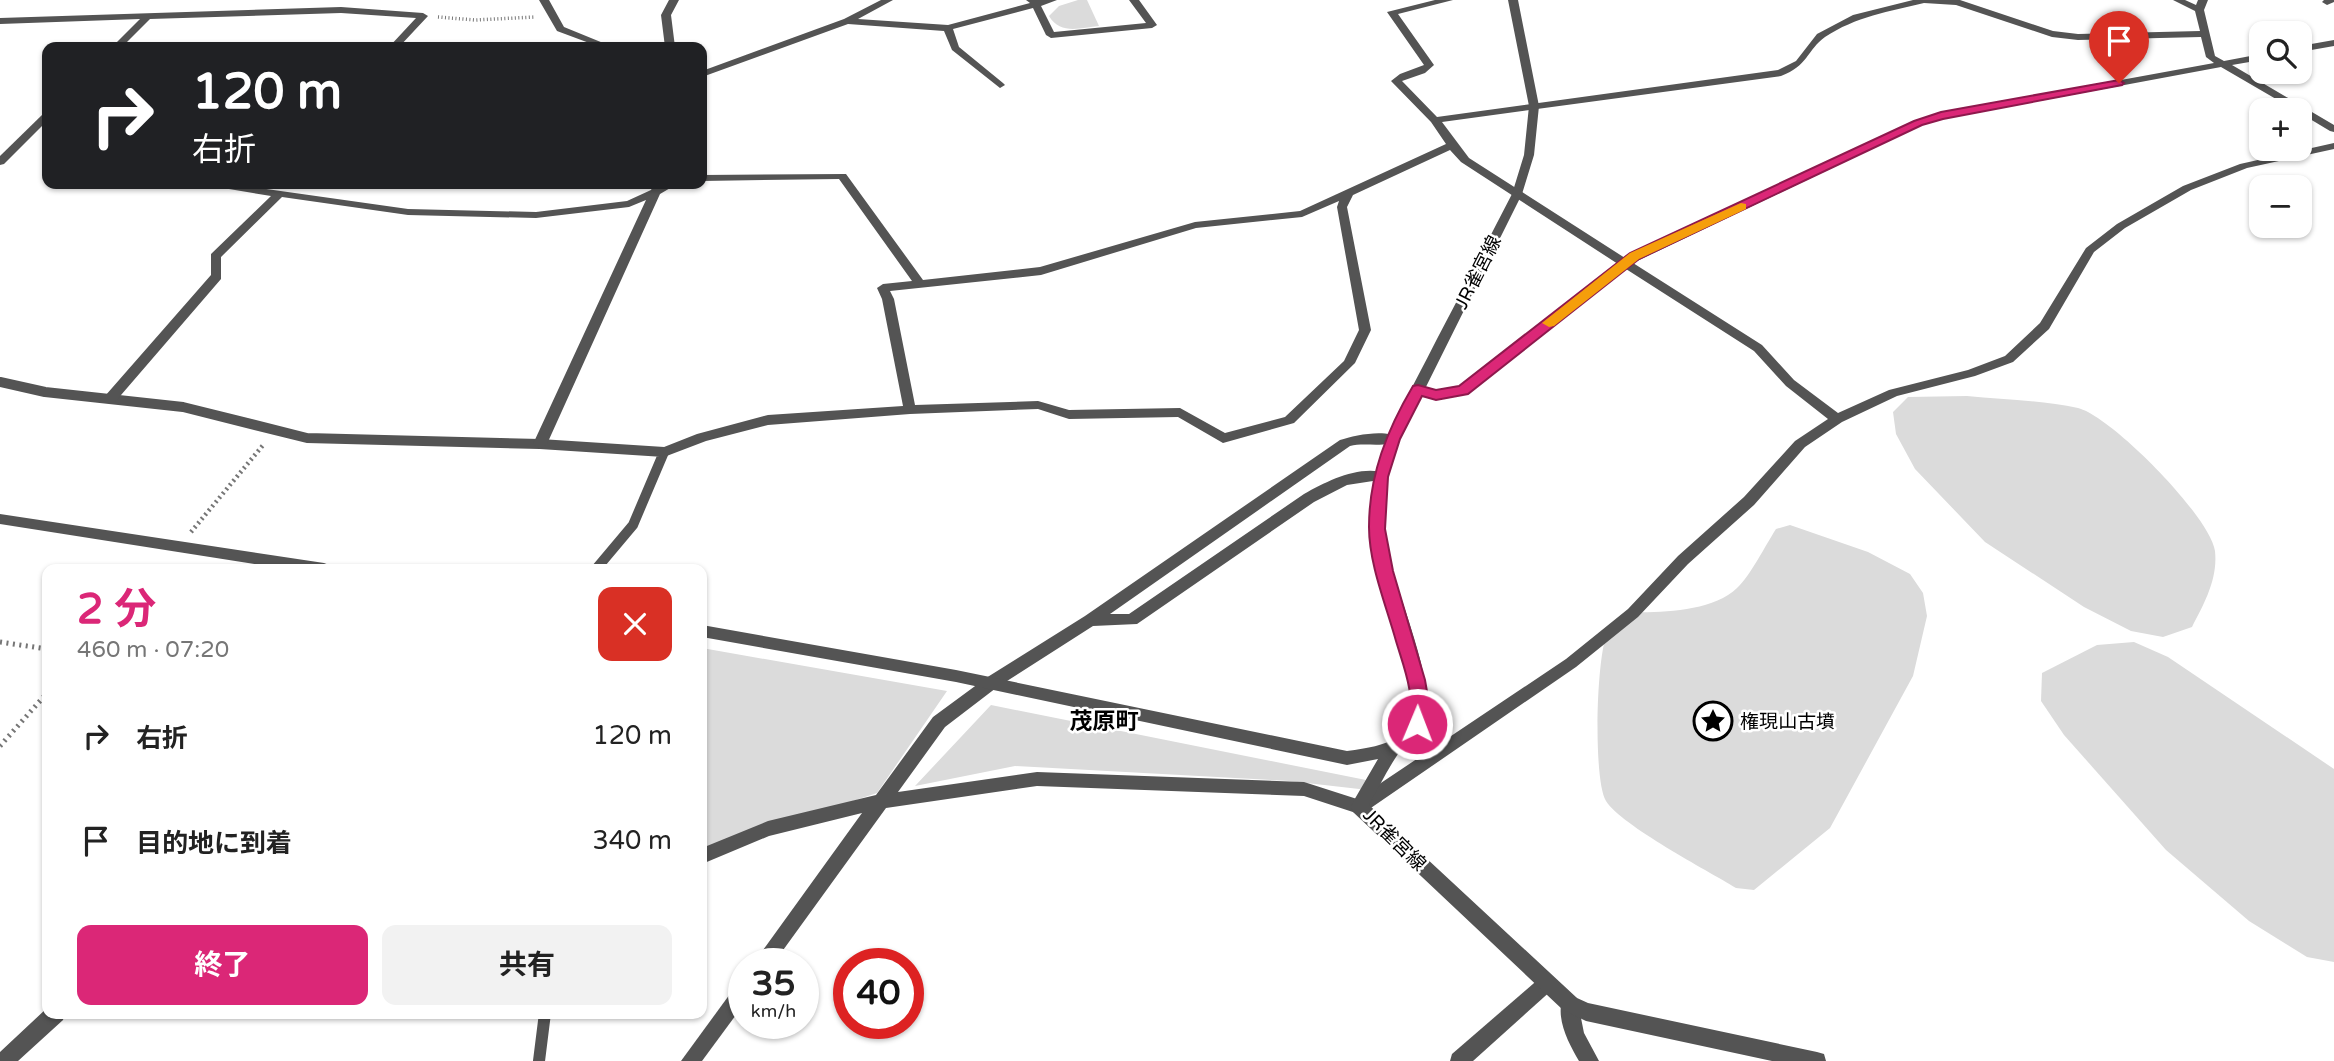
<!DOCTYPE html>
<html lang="ja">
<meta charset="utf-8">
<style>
:root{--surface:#fff;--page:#f2f2f2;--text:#222;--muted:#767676;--accent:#db2777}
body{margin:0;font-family:"Varela Round","Noto Sans JP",sans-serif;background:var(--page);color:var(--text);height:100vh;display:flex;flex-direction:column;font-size:26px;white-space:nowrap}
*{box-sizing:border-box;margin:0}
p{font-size:23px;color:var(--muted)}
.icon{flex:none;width:38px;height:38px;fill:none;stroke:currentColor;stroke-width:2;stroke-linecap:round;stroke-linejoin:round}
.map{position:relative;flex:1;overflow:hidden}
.panel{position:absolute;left:42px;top:564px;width:665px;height:455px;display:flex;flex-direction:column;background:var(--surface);border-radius:14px;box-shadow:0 2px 5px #0004}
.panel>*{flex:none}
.guide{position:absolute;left:42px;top:42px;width:665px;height:147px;border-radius:14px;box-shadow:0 2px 5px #0004;background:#202124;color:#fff;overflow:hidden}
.buttons{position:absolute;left:2249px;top:21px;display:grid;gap:14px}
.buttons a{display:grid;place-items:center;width:63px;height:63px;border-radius:14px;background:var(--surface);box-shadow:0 2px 5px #0004;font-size:35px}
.speed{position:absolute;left:728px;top:948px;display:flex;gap:14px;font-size:35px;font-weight:700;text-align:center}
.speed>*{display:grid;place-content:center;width:91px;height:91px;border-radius:50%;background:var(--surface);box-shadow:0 2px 5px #0004;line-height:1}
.speed small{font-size:18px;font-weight:400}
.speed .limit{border:10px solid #d22;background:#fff;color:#111}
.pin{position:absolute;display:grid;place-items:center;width:60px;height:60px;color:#fff;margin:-72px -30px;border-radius:50% 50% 50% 0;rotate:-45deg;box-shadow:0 0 7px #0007}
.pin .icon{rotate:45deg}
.me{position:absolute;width:77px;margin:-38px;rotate:1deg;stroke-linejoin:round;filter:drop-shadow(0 0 5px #0008)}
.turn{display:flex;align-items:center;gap:24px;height:147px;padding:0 35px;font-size:32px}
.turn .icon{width:91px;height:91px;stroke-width:2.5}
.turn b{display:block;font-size:49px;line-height:60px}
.round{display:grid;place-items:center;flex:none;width:74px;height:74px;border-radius:14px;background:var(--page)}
.head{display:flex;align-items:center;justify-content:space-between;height:119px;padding:0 35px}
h1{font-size:42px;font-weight:700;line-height:52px;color:var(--accent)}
.button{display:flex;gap:14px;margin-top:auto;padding:14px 35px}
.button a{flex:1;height:80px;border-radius:14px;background:var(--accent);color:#fff;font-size:28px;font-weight:700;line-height:80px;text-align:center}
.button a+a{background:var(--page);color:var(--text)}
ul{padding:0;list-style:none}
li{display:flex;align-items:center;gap:21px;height:105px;padding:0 35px}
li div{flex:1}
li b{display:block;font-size:26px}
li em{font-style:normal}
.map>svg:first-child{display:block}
</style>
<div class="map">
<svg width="2334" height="1061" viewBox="0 0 2334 1061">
<rect width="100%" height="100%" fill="#fff"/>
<g fill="#dbdbdb">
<path d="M1078 0H1087L1099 26C1080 28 1060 35 1049 16L1059 6Z"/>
<path d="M1967 396C2003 400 2043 400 2078 408 2111 416 2210 516 2215 551 2218 579 2204 604 2192 627L2163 637 2131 631 2084 607 1985 542 1915 469 1896 434 1893 412 1908 397Z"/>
<path d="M1790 525 1868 552 1910 574 1923 593 1927 616 1913 676 1830 828 1754 890 1736 888C1707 870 1622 826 1606 801 1593 780 1596 654 1608 631 1612 624 1622 618 1627 612 1659 613 1712 612 1737 588 1751 575 1765 546 1776 529Z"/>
<polygon points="2134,642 2168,657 2334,769 2334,962 2307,957 2249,921 2166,850 2064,735 2041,701 2042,673 2097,645"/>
<polygon points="702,648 947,691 877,793 768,829 702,856"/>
<polygon points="991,705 1371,781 1368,790 1289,781 1015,766 915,786"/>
</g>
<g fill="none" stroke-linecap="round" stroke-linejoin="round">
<polyline stroke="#767676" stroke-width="3.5" stroke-dasharray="1 2.5" stroke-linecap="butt" points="438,17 475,20 535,17"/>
<polyline stroke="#767676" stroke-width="4.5" stroke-dasharray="2 3.5" stroke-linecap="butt" points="191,532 264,444"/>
<g stroke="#767676" stroke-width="5" stroke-dasharray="2 4.5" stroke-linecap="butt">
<polyline points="0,642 47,649"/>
<polyline points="0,746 47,693"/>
</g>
<polyline stroke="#545454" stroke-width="10" points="0,382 45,392 183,407 307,438 540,444 664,452 633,525 596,569"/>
<polyline stroke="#545454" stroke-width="12" points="539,1061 545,1013"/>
<g fill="#545454" fill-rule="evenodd">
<polygon points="539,0 549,0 564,27 613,47 600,47 557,31"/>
<polygon points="669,0 679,0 671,15 675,47 665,47 661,15"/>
<polygon points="881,0 893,0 858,19 948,25 1030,3 1026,0 1057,0 1041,6 1054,32 1146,23 1129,0 1139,0 1157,25 1152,28 1051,38 1046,35 1033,8 953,29 959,47 1003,83 1005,85 1000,88 952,50 944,31 848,24 702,77 702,71 844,19"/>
<path d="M1435 0H1453L1398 14 1434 65 1425 73 1402 81 1437 117 1778 70 1796 61 1817 34 1853 15 1913 0H1960L2053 31 2078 34 2200 31 2195 11 2173 0H2185L2196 5 2198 0H2208L2204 10 2215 56 2224 61 2261 54V60L2232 65 2334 125V132L2330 131 2300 113V110H2295L2221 67 1943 119 1922 125 1633 263 1762 345 1794 380 1838 413 1889 390 1968 370 2005 356 2040 323 2086 248 2117 224 2183 186 2240 164 2334 143V149L2247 168 2191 190 2125 228 2094 252 2049 329 2013 362 1975 376 1897 396 1842 422 1805 447 1754 505 1688 564 1638 617 1576 667 1365 812 1359 814 1304 796 1037 786 886 808 773 964H753L862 813 769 836 702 864V848L768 821 876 795 933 717 986 678 1085 616 1340 440C1355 435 1388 428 1400 439 1388 449 1365 442 1350 446L1110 614H1129L1304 494C1328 481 1358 465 1386 473L1388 476 1386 479 1347 485 1314 502 1137 624 1093 626 996 688 945 727 898 792 1037 772 1304 782 1357 799 1566 659 1628 609 1678 556 1744 497 1795 441 1828 419 1786 386 1754 351 1626 269 1467 394 1436 399 1414 393 1412 390 1414 387 1418 386 1436 391 1459 387 1618 264 1461 162 1450 150 1353 195 1347 207 1371 330 1355 363 1294 423 1223 443 1178 417 1069 419 1038 409 910 414 768 425 706 441 664 457 659 455 657 452 659 449 697 434 768 415 903 406 882 299 877 288 883 284 912 281 839 179 702 181V175L846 174 923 280 1040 267 1195 222 1300 211 1446 144 1431 122 1391 81 1400 74 1424 65 1387 12ZM1924 3 1956 5 2052 37 2078 40 2201 37 2206 57 2214 63 1941 113 1914 121 1625 258 1469 158 1442 122 1781 76C1808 66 1807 50 1825 37 1855 17 1890 11 1924 3ZM1339 201 1337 207 1359 330 1344 361 1285 417 1225 433 1180 408 1069 410 1038 401 915 405 894 299 890 291 1041 275 1196 228 1302 217Z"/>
<polygon points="2324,0 2334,0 2334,2 2327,5 2322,2"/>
<polygon points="341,7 423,13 428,16 399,47 389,47 416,18 341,13 150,19 122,47 112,47 140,19 0,24 0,18"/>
<polygon points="2334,40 2334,46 2300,52 2300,46"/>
<polygon points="47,113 47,121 4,164 0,165 0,156 43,114"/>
<polygon points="230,184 408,209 536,212 627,201 651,190 653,186 677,184 660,194 547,444 540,449 533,444 646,200 629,207 536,218 408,215 282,197 221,257 221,279 115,402 105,402 104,399 105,396 211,275 211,254 271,196 229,189 228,187"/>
<polygon points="1547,974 1553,977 1556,983 1553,989 1473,1061 1450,1061 1452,1054 1541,977"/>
<polygon points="744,980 744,1004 702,1061 681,1061 738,983"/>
<path d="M1570 995 1577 998 1584 1033 1599 1061H1579C1569 1044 1555 1018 1563 998Z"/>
<polygon points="47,1008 47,1013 65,1013 63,1020 18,1061 0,1061 0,1052"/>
</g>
<g fill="#545454" fill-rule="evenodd">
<path d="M1508 0H1518L1539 106 1534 155 1522 194 1400 439C1390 467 1381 498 1384 529 1389 584 1437 672 1425 722 1420 738 1406 742 1398 754 1387 770 1378 789 1369 805L1577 998 1588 1003 1817 1052 1824 1054 1826 1061H1772L1586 1021 1563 1010 1353 812 1351 807 1353 802 1378 759 1347 765 956 682 702 637V625L956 670 1347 751C1394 745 1414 738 1410 687L1373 548C1362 469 1404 405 1438 337 1463 290 1487 242 1512 194L1524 155 1529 106Z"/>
<polygon points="0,514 324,563 329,565 331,569 287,569 0,524"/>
</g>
</g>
<path fill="#db2777" stroke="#8e194d" stroke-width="2" d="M2119 80 2124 83 2122 85 1943 119 1922 125 1639 259 1468 394 1436 400 1422 396 1400 439 1388 477 1385 529 1393 571 1425 680 1430 709 1424 729 1417 731 1411 729 1408 724C1416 696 1404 668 1396 641 1386 605 1369 564 1369 527 1369 475 1387 430 1413 386L1418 385 1436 390 1459 386 1630 253 1914 121 1941 112Z"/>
<polygon fill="#f59e0b" points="1741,203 1746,204 1746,209 1639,259 1554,326 1549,327 1542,323 1630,253"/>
<defs>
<symbol id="sight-ring" viewBox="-11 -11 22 22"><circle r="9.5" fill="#fff" stroke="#000" stroke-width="1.5"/><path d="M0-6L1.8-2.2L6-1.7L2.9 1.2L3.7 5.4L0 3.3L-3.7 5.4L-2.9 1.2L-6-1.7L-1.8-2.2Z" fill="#000"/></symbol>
</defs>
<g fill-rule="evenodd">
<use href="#sight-ring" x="1691" y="699" width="44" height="44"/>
</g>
<g text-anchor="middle" stroke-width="5" stroke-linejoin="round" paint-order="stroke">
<g font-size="19" fill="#000" stroke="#fff">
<text transform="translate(1477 272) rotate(-63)" y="7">JR雀宮線</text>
<text transform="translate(1395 839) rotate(45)" y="7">JR雀宮線</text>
</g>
<g font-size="19" fill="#000" stroke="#fff" text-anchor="start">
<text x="1740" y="728">権現山古墳</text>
</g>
<g font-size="23" font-weight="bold" fill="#000" stroke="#fff">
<text x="1104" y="729">茂原町</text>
</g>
</g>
</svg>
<div class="buttons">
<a><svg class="icon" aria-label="search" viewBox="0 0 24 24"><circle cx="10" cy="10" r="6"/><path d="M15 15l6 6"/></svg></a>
<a>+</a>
<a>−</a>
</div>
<div class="speed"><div>35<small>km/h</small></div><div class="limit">40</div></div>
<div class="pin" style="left:2119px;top:83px;background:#d93025"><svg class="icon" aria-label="arrive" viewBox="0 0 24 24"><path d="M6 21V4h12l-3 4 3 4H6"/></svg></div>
<svg class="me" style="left:1417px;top:724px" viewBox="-20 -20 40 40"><circle r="17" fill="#db2777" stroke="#fff" stroke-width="3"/><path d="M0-11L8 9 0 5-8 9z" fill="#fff"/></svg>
<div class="guide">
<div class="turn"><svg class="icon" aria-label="right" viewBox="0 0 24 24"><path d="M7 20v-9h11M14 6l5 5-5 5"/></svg><div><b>120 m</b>右折</div></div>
</div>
<section class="panel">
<div class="head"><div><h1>2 分</h1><p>460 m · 07:20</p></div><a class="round" style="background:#d93025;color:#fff"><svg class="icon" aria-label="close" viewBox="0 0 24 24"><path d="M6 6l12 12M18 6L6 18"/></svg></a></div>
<ul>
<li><svg class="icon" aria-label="right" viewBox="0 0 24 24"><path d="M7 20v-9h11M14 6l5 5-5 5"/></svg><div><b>右折</b></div><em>120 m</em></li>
<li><svg class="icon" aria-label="arrive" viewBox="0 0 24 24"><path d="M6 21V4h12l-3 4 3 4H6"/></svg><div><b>目的地に到着</b></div><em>340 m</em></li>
</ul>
<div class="button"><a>終了</a><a>共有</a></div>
</section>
</div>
